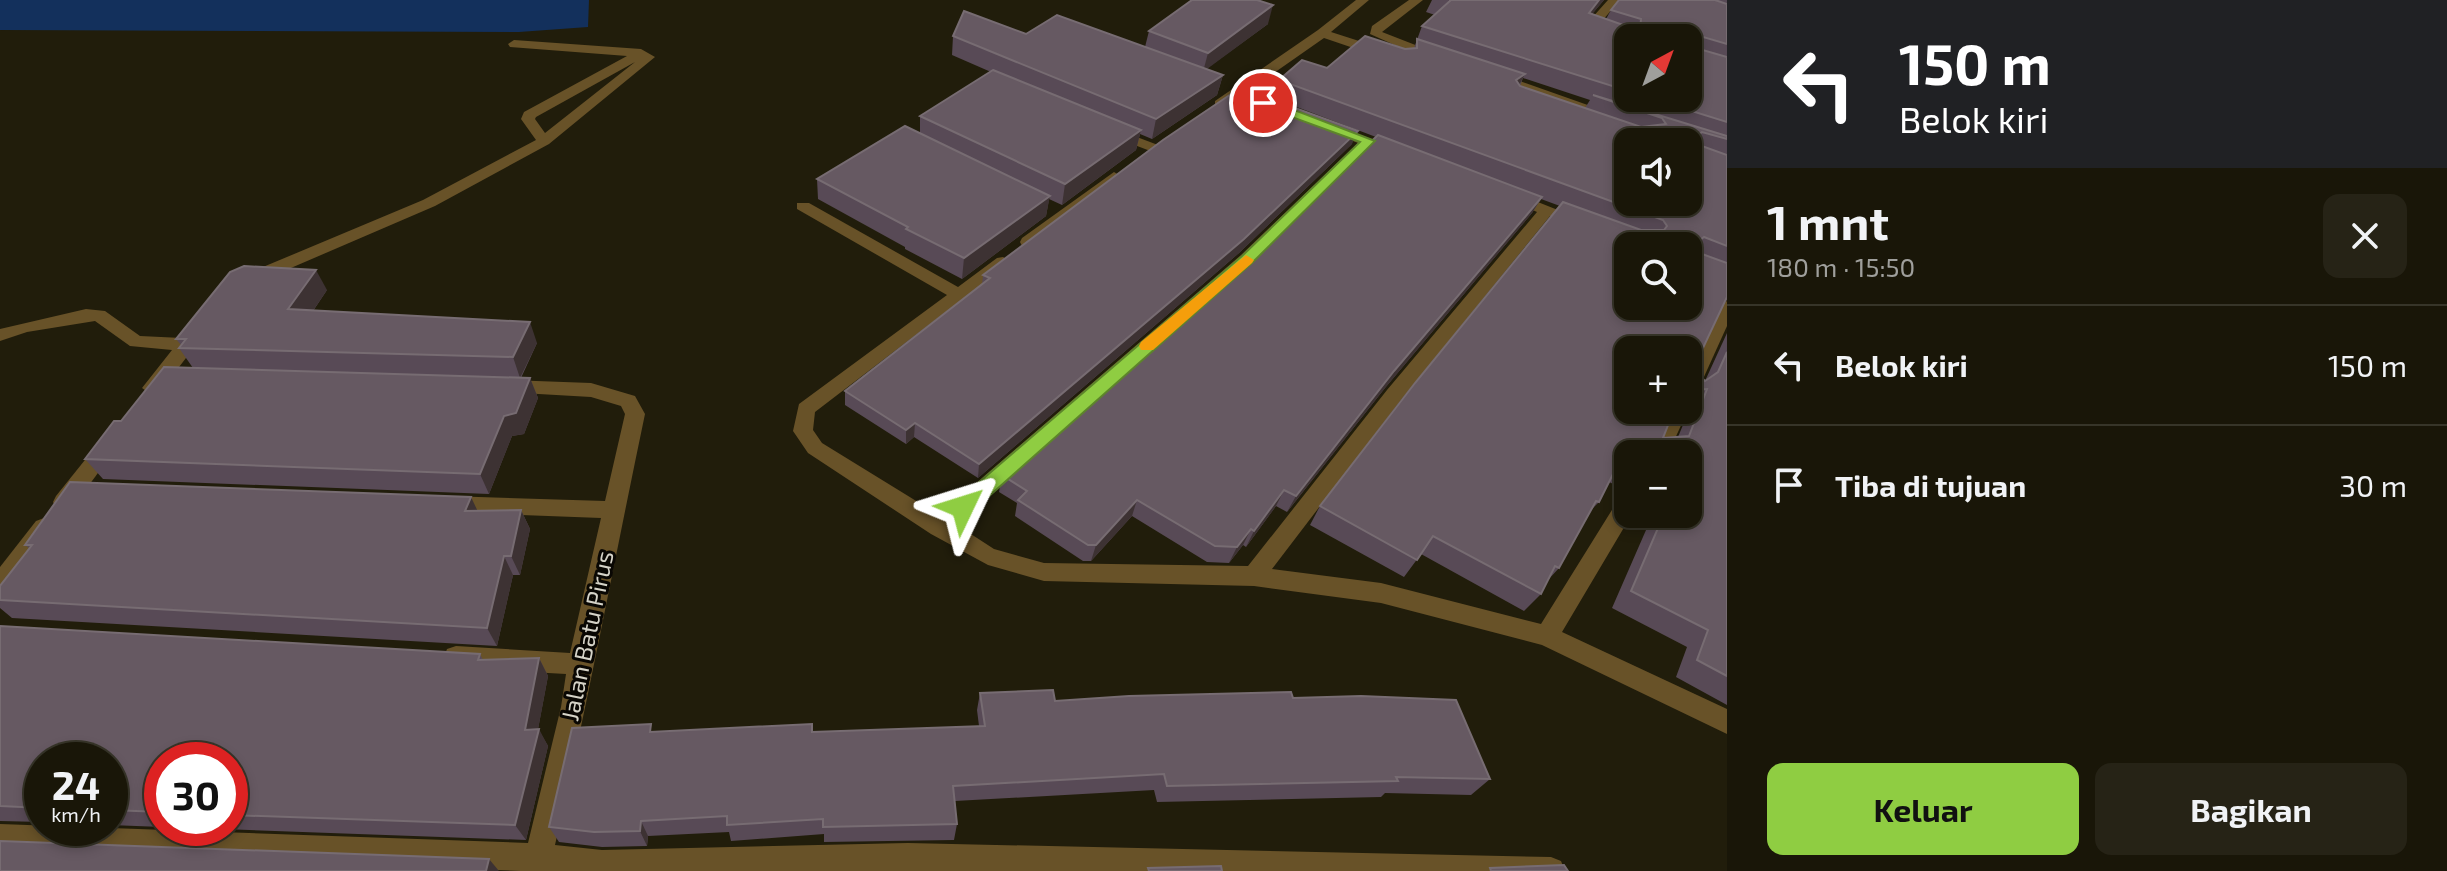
<!DOCTYPE html>
<html lang="id">
<meta charset="utf-8">
<style>
:root{--surface:#191608;--page:#262316;--text:#f1f3f6;--muted:#9f9f9c;--line:#373529;--accent:#8fcd42}
body{margin:0;font-family:"Exo 2",sans-serif;background:var(--page);color:var(--text);height:100vh;display:flex;flex-direction:column;font-size:30px;white-space:nowrap}
*{box-sizing:border-box;margin:0}
p{font-size:26px;color:var(--muted)}
.icon{flex:none;width:44px;height:44px;fill:none;stroke:currentColor;stroke-width:2;stroke-linecap:round;stroke-linejoin:round}
.map{position:relative;flex:1;overflow:hidden}
.side{display:flex;flex-direction:column;background:var(--surface);width:720px}
.side>*{flex:none}
.guide{background:#202124;color:#fff;overflow:hidden}
.needle{width:52px;rotate:41deg}
.buttons{position:absolute;left:1614px;top:24px;display:grid;gap:16px}
.buttons a{display:grid;place-items:center;width:88px;height:88px;border-radius:16px;background:var(--surface);box-shadow:0 4px 12px #0003,0 0 0 2px var(--line);font-size:40px}
.speed{position:absolute;left:24px;top:742px;display:flex;gap:16px;font-size:40px;font-weight:700;text-align:center}
.speed>*{display:grid;place-content:center;width:104px;height:104px;border-radius:50%;background:var(--surface);box-shadow:0 4px 12px #0003,0 0 0 2px var(--line);line-height:1}
.speed small{font-size:20px;font-weight:400}
.speed .limit{border:12px solid #d22;background:#fff;color:#111}
.pin{position:absolute;display:grid;place-items:center;width:68px;height:68px;color:#fff;margin:-34px;border:4px solid #fff;border-radius:50%;box-shadow:0 2px 8px #0007}
.me{position:absolute;width:88px;margin:-44px;rotate:49deg;stroke-linejoin:round;filter:drop-shadow(0 0 6px #0008)}
.turn{display:flex;align-items:center;gap:28px;height:168px;padding:0 40px;font-size:36px}
.turn .icon{width:104px;height:104px;stroke-width:2.5}
.turn b{display:block;font-size:56px;line-height:68px}
.round{display:grid;place-items:center;flex:none;width:84px;height:84px;border-radius:16px;background:var(--page)}
.head{display:flex;align-items:center;justify-content:space-between;height:136px;padding:0 40px}
h1{font-size:48px;font-weight:700;line-height:60px}
.primary-button{display:flex;gap:16px;margin-top:auto;padding:16px 40px}
.primary-button a{flex:1;height:92px;border-radius:16px;background:var(--accent);color:#111;font-size:32px;font-weight:700;line-height:92px;text-align:center}
.primary-button a+a{background:var(--page);color:var(--text)}
ul{padding:0;list-style:none}
li{display:flex;align-items:center;gap:24px;height:120px;padding:0 40px;border-top:2px solid var(--line)}
li div{flex:1}
li b{display:block;font-size:30px}
li em{font-style:normal}
main{display:flex;flex:1;min-height:0}
.map>svg:first-child{display:block}
</style>
<main>
<div class="map">
<svg width="1727" height="871" viewBox="0 0 1727 871">
<rect width="100%" height="100%" fill="#211d0b"/>
<polygon fill="#13305c" points="0,0 589,0 588,27 519,32 0,30"/>
<g fill="none" stroke-linecap="round" stroke-linejoin="round">
<g fill="#685228" fill-rule="evenodd">
<polygon points="1356,0 1369,0 1331,32 1384,49 1384,55 1374,55 1324,38 1225,107 1215,107 1215,101 1318,30"/>
<polygon points="1409,0 1423,0 1382,32 1436,53 1436,59 1426,59 1370,34 1372,26"/>
<polygon points="1608,0 1620,0 1596,28 1628,38 1628,46 1582,29"/>
<path d="M514 40 641 49 655 57 549 144 435 206 256 283H244L241 279 244 275 423 200 536 140 521 119 524 112 627 56 510 47 508 44ZM635 62 545 133 535 119 536 117Z"/>
<polygon points="1490,74 1500,74 1616,115 1604,118 1490,80"/>
<polygon points="1330,123 1401,151 1394,155 1370,147 1253,263 957,525 994,549 1044,563 1248,566 1387,390 1537,212 1505,197 1508,194 1518,194 1588,222 1580,227 1550,216 1401,400 1272,569 1381,583 1541,624 1620,497 1628,495 1628,514 1632,514 1562,632 1727,709 1727,734 1542,645 1381,603 1254,586 1044,581 988,565 931,534 808,453 793,431 799,404 947,295 797,209 797,203 809,203 958,287 997,258 1003,257 1011,262 815,412 813,430 822,443 939,515 1241,255 1358,143 1325,130 1325,124"/>
<polygon points="1113,128 1158,145 1160,148 1153,152 1108,135 1106,132"/>
<polygon points="1114,172 1122,177 1119,180 1034,246 1022,246 1020,242 1022,238"/>
<polygon points="1727,301 1727,326 1698,390 1688,397 1688,370 1718,307"/>
<polygon points="86,309 105,311 140,336 182,338 191,328 197,326 206,332 159,393 152,395 142,388 172,350 130,346 95,321 27,332 0,341 0,329"/>
<path d="M509 380 591 383 635 396 645 414C615 557 588 702 555 845L602 850 908 843 1551 857 1561 861 1565 871H521L0 852V824L528 843 561 707 566 674 456 668 447 665 444 657 447 649 456 646 570 653 601 518 447 512 439 510 436 504 439 498 447 496 605 501 625 414 621 406 591 397 502 392 499 387 502 382Z"/>
<polygon points="1668,410 1688,410 1668,454 1648,454"/>
<polygon points="108,437 115,440 118,445 115,450 72,508 64,510 56,508 53,502 56,496 101,440"/>
<polygon points="44,518 52,521 55,527 52,533 8,591 0,594 0,567 36,521"/>
</g>
</g>
<g fill="#584a56" fill-rule="evenodd">
<path d="M1432 0H1604L1592 14 1606 19 1611 10 1619 0H1727V300L1725 301 1702 350V378L1705 381 1727 333V705L1676 677 1687 647 1612 608 1653 514H1688V454H1628V491L1609 482 1599 502 1591 510 1559 568 1548 580 1541 594 1524 611 1421 554 1404 577 1310 525 1320 506 1560 206 1541 199 1532 213 1385 388 1287 512 1276 506 1246 547 1243 545 1229 563 1207 562 1132 516 1091 561H1083L1015 516 1017 503 999 492 1002 475 1261 248 1376 137 1273 98 1279 80 1405 49 1414 48 1422 26 1435 15 1426 12ZM1628 38 1688 98H1628ZM1523 78 1590 100 1585 108 1520 86ZM1688 350V408H1690L1678 437 1663 438Z"/>
<polygon points="1268,24 1206,69 1223,75 1217,95 1152,139 1140,134 1136,150 1062,205 1049,199 1046,216 962,279 905,249 905,247 818,199 817,179 920,133 920,116 991,72 952,55 953,36 1026,34 1145,47 1149,31"/>
<polygon points="1352,144 1239,253 978,478 914,437 906,444 845,405 845,391 982,285 983,275"/>
<polygon points="327,290 313,311 537,343 521,378 530,378 538,398 524,434 512,436 489,494 103,479 85,459 121,421 193,368 179,348 181,345 176,339"/>
<polygon points="521,510 530,529 520,575 513,575 497,646 12,618 0,608 0,586 29,548 25,545 477,511"/>
<polygon points="0,626 480,654 483,660 539,658 548,676 538,729 548,746 526,840 195,828 230,828 230,760 162,760 162,827 110,825 110,760 42,760 42,822 0,821"/>
<polygon points="980,693 1055,701 1293,698 1490,779 1471,795 1385,793 1381,797 1157,802 1154,790 955,801 957,824 954,840 824,842 824,834 731,841 729,832 648,836 647,846 602,847 559,842 549,827 654,732 813,732 979,726 977,710"/>
</g>
<g fill="#3d3233">
<polygon points="1599,0 1604,0 1579,30 1589,13"/>
<polygon points="1273,5 1268,24 1203,72 1208,53"/>
<polygon points="1525,74 1516,91 1516,80"/>
<polygon points="1223,75 1217,95 1152,139 1156,119"/>
<polygon points="1141,130 1136,150 1062,205 1065,184"/>
<polygon points="1358,131 1352,144 1239,253 978,478 979,464"/>
<polygon points="1050,196 1046,216 962,279 964,258"/>
<polygon points="1542,197 1532,213 1385,388 1287,512 1296,496 1394,371"/>
<polygon points="316,270 327,290 300,330 288,309"/>
<polygon points="530,322 537,343 520,378 513,357"/>
<polygon points="530,378 538,398 524,434 512,436 489,494 480,474 504,416"/>
<polygon points="915,423 914,437 906,444 906,430"/>
<polygon points="1284,490 1276,506 1246,547 1254,531"/>
<polygon points="471,497 480,516 465,511"/>
<polygon points="1137,500 1132,516 1091,561 1096,545"/>
<polygon points="521,510 530,529 520,575 511,556"/>
<polygon points="1251,529 1243,545 1229,563 1237,547"/>
<polygon points="504,556 513,575 497,646 487,628"/>
<polygon points="539,658 548,676 537,735 539,729 548,746 526,840 515,825 525,730"/>
<polygon points="641,821 648,836 647,846 640,831"/>
<polygon points="489,859 499,871 486,871"/>
</g>
<g fill="#665962" stroke="#776c72" stroke-width="2" fill-rule="evenodd">
<polygon points="1192,0 1257,0 1273,5 1208,53 1149,31"/>
<polygon points="1449,0 1599,0 1589,13 1640,31 1641,19 1611,10 1619,0 1715,0 1727,4 1727,44 1700,36 1696,39 1699,49 1727,57 1727,122 1650,98 1688,98 1688,38 1628,38 1628,91 1422,26 1451,0"/>
<polygon points="964,11 1026,34 1057,15 1223,75 1156,119 953,36"/>
<path d="M1365 36 1405 49 1417 48V39L1525 74 1516 80 1520 86 1641 127 1666 124 1662 118 1593 95 1727 136V139L1702 132 1698 135 1699 145 1727 155V246L1704 237 1700 240 1702 254 1727 263V297L1702 350V378L1705 381 1718 372 1727 352V676L1697 660 1708 630 1631 591 1664 514H1688V454H1628V464L1620 460 1599 502 1596 501 1559 568 1555 566 1541 594 1433 536 1417 560 1320 506 1415 383 1563 202 1641 230H1664L1667 226 1663 220 1279 80 1302 60 1327 68ZM1628 142H1688V202H1628ZM1628 246H1688V306H1628ZM1628 350H1688V390L1707 389 1689 436 1663 438 1674 410H1628Z"/>
<polygon points="993,70 1141,130 1065,184 920,116"/>
<polygon points="1240,88 1358,131 1244,239 979,464 915,423 906,430 845,391 990,278 983,275 1163,140"/>
<polygon points="905,126 1050,196 964,258 906,229 908,227 817,179"/>
<polygon points="1378,135 1542,197 1394,371 1296,496 1284,490 1254,531 1251,529 1237,547 1215,546 1137,500 1096,545 1088,545 1018,500 1027,491 1002,475 1261,248"/>
<polygon points="244,266 316,270 288,309 530,322 513,357 179,348 186,339 176,339 230,272"/>
<polygon points="164,367 530,378 516,413 504,416 480,474 85,459 114,421 121,421"/>
<polygon points="70,482 471,497 465,511 521,510 511,556 504,556 487,628 0,600 0,586 32,545 25,545"/>
<polygon points="0,626 480,654 478,660 539,658 525,730 539,729 515,825 230,815 230,760 162,760 162,812 110,810 110,760 42,760 42,808 0,806"/>
<polygon points="1053,690 1055,701 1129,696 1291,692 1293,698 1361,696 1456,700 1490,779 1396,777 1398,781 1167,786 1164,774 953,786 957,824 823,827 823,819 727,825 727,816 641,821 640,831 594,832 549,827 572,728 651,724 650,732 812,724 812,732 985,726 980,693"/>
<polygon points="0,841 489,859 486,871 0,871"/>
<polygon points="1564,865 1568,871 1491,871 1490,868"/>
<polygon points="1221,866 1222,871 1149,871 1148,868"/>
</g>
<polygon fill="#8fcd42" stroke="#5d852b" stroke-width="2" points="1259,100 1268,100 1375,141 1253,262 970,513 956,513 953,507 956,502 1242,256 1360,142 1259,105"/>
<polygon fill="#f59e0b" points="1246,255 1254,260 1252,263 1153,350 1141,350 1139,346 1141,342"/>
<g text-anchor="middle" stroke-width="6" stroke-linejoin="round" paint-order="stroke">
<g font-size="24" fill="#d5d3c8" stroke="#090703">
<text transform="translate(588 636) rotate(-78)" y="8">Jalan Batu Pirus</text>
</g>
</g>
</svg>
<div class="buttons">
<a><svg class="needle" viewBox="-14 -14 28 28"><path d="M0-13l5 13h-10z" fill="#e53935"/><path d="M0 13l5-13h-10z" fill="#9f9f9c"/></svg></a>
<a><svg class="icon" aria-label="sound" viewBox="0 0 24 24"><path d="M4 9h4l5-4v14l-5-4H4zM17 9q2 3 0 6"/></svg></a>
<a><svg class="icon" aria-label="search" viewBox="0 0 24 24"><circle cx="10" cy="10" r="6"/><path d="M15 15l6 6"/></svg></a>
<a>+</a>
<a>−</a>
</div>
<div class="speed"><div>24<small>km/h</small></div><div class="limit">30</div></div>
<div class="pin" style="left:1263px;top:103px;background:#d93025"><svg class="icon" aria-label="arrive" viewBox="0 0 24 24"><path d="M6 21V4h12l-3 4 3 4H6"/></svg></div>
<svg class="me" style="left:963px;top:507px" viewBox="-20 -20 40 40"><path d="M0-17L14 15 0 8-14 15z" fill="#8fcd42" stroke="#fff" stroke-width="4"/></svg>
</div>
<section class="side">
<div class="guide">
<div class="turn"><svg class="icon" aria-label="left" viewBox="0 0 24 24"><path d="M17 20v-9H6M10 6l-5 5 5 5"/></svg><div><b>150 m</b>Belok kiri</div></div>
</div>
<div class="head"><div><h1>1 mnt</h1><p>180 m · 15:50</p></div><a class="round"><svg class="icon" aria-label="close" viewBox="0 0 24 24"><path d="M6 6l12 12M18 6L6 18"/></svg></a></div>
<ul>
<li><svg class="icon" aria-label="left" viewBox="0 0 24 24"><path d="M17 20v-9H6M10 6l-5 5 5 5"/></svg><div><b>Belok kiri</b></div><em>150 m</em></li>
<li><svg class="icon" aria-label="arrive" viewBox="0 0 24 24"><path d="M6 21V4h12l-3 4 3 4H6"/></svg><div><b>Tiba di tujuan</b></div><em>30 m</em></li>
</ul>
<div class="primary-button"><a>Keluar</a><a>Bagikan</a></div>
</section>
</main>
